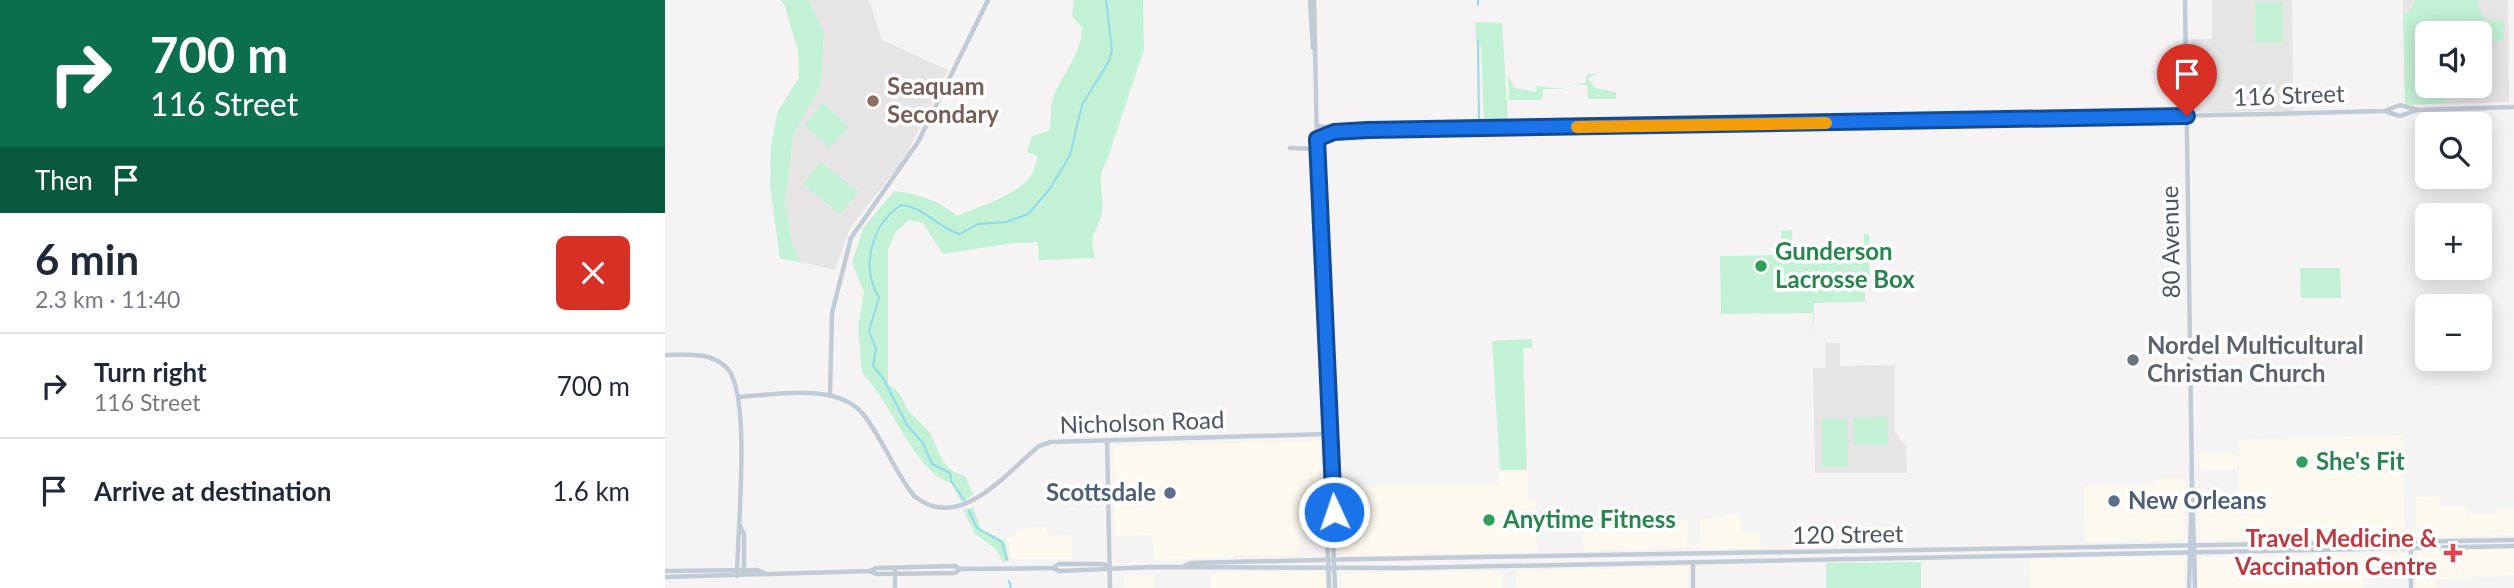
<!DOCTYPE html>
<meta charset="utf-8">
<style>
:root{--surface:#fff;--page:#f2f2f3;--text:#1f2937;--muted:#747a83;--line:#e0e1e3}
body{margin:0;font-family:Lato,sans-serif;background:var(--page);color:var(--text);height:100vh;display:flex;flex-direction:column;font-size:26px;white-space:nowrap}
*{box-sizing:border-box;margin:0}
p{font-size:23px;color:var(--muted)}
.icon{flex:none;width:38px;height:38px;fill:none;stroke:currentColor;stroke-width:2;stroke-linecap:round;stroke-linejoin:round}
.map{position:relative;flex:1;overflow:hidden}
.panel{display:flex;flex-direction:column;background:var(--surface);width:665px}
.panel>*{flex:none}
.guide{background:#0b6e4f;color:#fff;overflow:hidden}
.buttons{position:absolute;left:1750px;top:21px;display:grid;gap:14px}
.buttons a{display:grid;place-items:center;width:77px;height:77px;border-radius:10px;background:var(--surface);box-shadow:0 4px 18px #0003;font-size:35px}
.pin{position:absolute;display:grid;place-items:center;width:60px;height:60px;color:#fff;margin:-72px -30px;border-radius:50% 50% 50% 0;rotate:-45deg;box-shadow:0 0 7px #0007}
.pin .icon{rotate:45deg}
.me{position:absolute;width:77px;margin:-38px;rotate:357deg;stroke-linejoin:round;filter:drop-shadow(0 0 5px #0008)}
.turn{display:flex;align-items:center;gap:24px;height:147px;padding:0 35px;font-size:32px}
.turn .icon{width:91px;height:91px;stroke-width:2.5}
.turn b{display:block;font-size:49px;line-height:60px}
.then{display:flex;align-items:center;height:66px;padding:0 35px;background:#0003;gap:14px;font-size:26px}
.round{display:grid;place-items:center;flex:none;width:74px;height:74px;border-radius:10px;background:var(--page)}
.headline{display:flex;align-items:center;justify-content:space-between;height:119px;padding:0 35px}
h1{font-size:42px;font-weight:700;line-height:52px}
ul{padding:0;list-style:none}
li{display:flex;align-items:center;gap:21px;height:105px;padding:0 35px;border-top:2px solid var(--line)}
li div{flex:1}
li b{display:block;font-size:26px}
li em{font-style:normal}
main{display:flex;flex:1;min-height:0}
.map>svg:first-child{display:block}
</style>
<main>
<section class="panel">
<div class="guide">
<div class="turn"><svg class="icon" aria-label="right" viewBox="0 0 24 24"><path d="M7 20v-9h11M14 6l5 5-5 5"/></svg><div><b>700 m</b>116 Street</div></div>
<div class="then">Then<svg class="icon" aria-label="arrive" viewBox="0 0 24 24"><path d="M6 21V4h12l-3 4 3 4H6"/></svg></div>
</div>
<div class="headline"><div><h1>6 min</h1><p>2.3 km · 11:40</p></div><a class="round" style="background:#d93025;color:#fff"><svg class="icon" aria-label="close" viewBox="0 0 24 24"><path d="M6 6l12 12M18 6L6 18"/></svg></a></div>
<ul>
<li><svg class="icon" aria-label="right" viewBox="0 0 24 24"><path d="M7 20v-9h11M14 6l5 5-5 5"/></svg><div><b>Turn right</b><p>116 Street</p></div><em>700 m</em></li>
<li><svg class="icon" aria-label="arrive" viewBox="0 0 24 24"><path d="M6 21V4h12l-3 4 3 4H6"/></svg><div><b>Arrive at destination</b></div><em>1.6 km</em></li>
</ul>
</section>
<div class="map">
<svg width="1849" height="588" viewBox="0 0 1849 588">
<rect width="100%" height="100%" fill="#f5f3f3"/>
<g fill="#fdf9ef">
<polygon points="1738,435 1740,533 1735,536 1535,540 1534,511 1574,510 1574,440"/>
<polygon points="654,441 655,508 658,510 659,532 633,533 633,556 570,555 567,558 489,560 488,535 450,536 449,448 452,446"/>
<polygon points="1533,454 1572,454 1573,469 1535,469"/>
<polygon points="863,471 863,500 871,500 872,552 678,556 673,550 671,485 834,485 834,472"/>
<polygon points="1494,479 1519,479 1520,504 1490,504 1489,482"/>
<polygon points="1488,484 1489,506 1520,505 1519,540 1420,543 1419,486"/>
<polygon points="1775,496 1775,506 1802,506 1802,514 1832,513 1832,508 1849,508 1849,535 1751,537 1750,497"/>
<polygon points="1075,513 1077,533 1095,533 1096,548 1036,549 1035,520"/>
<polygon points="1024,520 1022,548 918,551 918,526 962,526 968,523"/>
<polygon points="381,527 384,536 407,535 407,559 345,559 344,538 358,528"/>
<polygon points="1849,549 1849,575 1771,580 1771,588 1751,588 1751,555 1755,552"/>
<polygon points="1738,553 1742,555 1742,577 1699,578 1699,588 1533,588 1534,560 1537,557"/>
<polygon points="1517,556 1519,559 1519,588 1366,588 1365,559"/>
<polygon points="1023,567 1023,588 851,588 852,571"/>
<polygon points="658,571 661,588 546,588 546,573"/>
<polygon points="837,571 837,588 676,588 676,573"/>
<polygon points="459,575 489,575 489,588 460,588"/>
</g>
<g fill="#e6e4e5" fill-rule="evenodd">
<polygon points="144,0 204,0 217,40 283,70 240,158 185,228 170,270 136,262 127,244 120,202 129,133 156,85 159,33"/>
<polygon points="1547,0 1627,0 1628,111 1527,112 1527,89 1547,88 1547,51 1526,50 1526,39 1547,39"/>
<path d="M1738 0H1843L1844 102 1740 105ZM1762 33H1815V86H1762Z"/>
<polygon points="1160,343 1175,343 1175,366 1230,365 1230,432 1241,446 1242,473 1150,473 1148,368 1160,368"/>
</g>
<g fill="#c3f1d5">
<polygon points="115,0 144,0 159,33 156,85 129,133 120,202 127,244 136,262 115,259 105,185 106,144 113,111 134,78 133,51 120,6"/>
<path d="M409 0H478L479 49 441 163C429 181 442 197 436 216 431 236 423 233 430 258L374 260 373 242 348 243 278 254 258 223 244 220 231 232 223 249V384C238 394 235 397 243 410 250 419 261 426 266 435 276 455 277 470 300 476L308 494 297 503 286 482C254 479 222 395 197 373L193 328 199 292 187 263 198 228 229 191C254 194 273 200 292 216 320 203 371 193 372 156L362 152 367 136 384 131C387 121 385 108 388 98 397 74 417 53 417 28L407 16Z"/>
<polygon points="1751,0 1812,0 1819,20 1839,20 1839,41 1815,42 1815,33 1762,33 1762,86 1788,86 1779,103 1740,105 1738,13 1743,13"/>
<rect x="1590" y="2" width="28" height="41"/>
<polygon points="810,22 837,23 843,120 819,121 816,46 811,41"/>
<polygon points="936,72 923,78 930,88 951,92 951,99 923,99 922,85 907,85 921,83 921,75"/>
<polygon points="843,76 850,88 871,92 871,86 901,89 878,89 877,100 844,100"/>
<polygon points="158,103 184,127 165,148 139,125"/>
<polygon points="156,162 193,192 175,214 138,184"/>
<polygon points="1127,230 1128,254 1180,256 1181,260 1199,260 1199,234 1204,234 1205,290 1200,290 1200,302 1149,303 1149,334 1148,313 1056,314 1055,256 1115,255 1116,231"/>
<polygon points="1635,268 1675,268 1676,298 1636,298"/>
<polygon points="867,339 868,347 858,349 862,470 835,470 827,341"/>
<polygon points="1223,417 1223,445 1189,445 1188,418"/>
<polygon points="1182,418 1183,467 1157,467 1157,419"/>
<polygon points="308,507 316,529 340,541 344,561 338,562 331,549 310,534 298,510"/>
<polygon points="1256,562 1256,588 1161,588 1161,563"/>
</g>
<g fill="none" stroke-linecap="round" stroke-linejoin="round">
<g stroke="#90daee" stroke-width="2">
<polyline points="813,5 813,0"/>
<polyline points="813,41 814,122"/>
<path d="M300 501 286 481 285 473 267 464 258 443 242 425 218 378 208 366 211 349 204 331 214 297C195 267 207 224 236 205 260 207 274 229 295 234L313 224 341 222 363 214 384 190 405 155 417 105 444 61 447 50 441 0"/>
<polyline points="304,511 312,528 337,542 342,560"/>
<polyline points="344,581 346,588"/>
</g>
<g stroke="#c1cbd6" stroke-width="4.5">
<polyline points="645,0 648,48"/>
<polyline points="649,0 652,144 650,149 664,588"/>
<polyline points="1520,0 1527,483 1524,588"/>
<polyline points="1722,112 1735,116 1752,110"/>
<polyline points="652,126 678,129"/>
<polyline points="713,129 760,128"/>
<polyline points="652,139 669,132 703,130 1606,114 1719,111 1735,105 1753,110 1849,107"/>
<polyline points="652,144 670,588"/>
<polyline points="625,148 650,149"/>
<path d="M0 355C21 355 45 351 62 368 87 394 72 535 72 576"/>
<polyline points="165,396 167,313 186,238 253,142 323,0"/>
<path d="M74 397C110 395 172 382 198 414 218 439 229 471 249 496 295 533 340 474 374 446L386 442 663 434"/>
<polyline points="442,440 445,588"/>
<polyline points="1527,483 1530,588"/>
<polyline points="664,488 666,508 669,512"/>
<polyline points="75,526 79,534 79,572"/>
<polyline points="519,566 526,563 698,559 1849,540"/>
<polyline points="388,568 394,571 486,567 741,568 1849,546"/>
<polyline points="0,571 92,570 100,573"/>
<polyline points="205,571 211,574 290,573 295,569 388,568 394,564 439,564 443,567"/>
<polyline points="0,577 205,571 211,568 290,566 295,569"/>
<polyline points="230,588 230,571"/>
<polyline points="1028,588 1028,562"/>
<polyline points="1746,588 1746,548"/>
</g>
</g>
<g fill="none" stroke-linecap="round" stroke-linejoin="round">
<defs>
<polyline id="route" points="669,512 652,139 669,132 703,130 1522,116"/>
</defs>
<use href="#route" stroke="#114b97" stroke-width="18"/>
<use href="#route" stroke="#1a73e8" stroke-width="12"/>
<polyline stroke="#f59e0b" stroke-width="12" points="912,127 1161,123"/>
</g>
<circle fill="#8d6e63" stroke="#fff" stroke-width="2.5" cx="208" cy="101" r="7"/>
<g fill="#2e9e5b" stroke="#fff" stroke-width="2.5">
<circle cx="1096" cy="266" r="7"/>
<circle cx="1637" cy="462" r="7"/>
<circle cx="824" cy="520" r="7"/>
</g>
<circle fill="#6b7280" stroke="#fff" stroke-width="2.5" cx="1468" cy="360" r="7"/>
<g fill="#5c6f8a" stroke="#fff" stroke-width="2.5">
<circle cx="505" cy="493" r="7"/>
<circle cx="1449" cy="501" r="7"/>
</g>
<path fill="#e0444e" stroke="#fff" stroke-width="2.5" d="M1784.5 542.5h7v7h7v7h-7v7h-7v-7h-7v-7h7z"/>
<g text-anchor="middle" stroke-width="7" stroke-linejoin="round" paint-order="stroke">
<g font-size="24" font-weight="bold" fill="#785e54" stroke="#fff" text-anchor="start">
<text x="222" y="95">Seaquam<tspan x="222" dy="28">Secondary</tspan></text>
</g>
<g font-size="24" fill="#4a5661" stroke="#fff">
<text transform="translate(1624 96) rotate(-2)" y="8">116 Street</text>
<text transform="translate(1506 242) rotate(-91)" y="8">80 Avenue</text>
<text transform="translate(477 423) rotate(-2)" y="8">Nicholson Road</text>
<text transform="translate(1183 535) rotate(-1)" y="8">120 Street</text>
</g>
<g font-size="24" font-weight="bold" fill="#27864d" stroke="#fff" text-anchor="start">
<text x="1110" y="260">Gunderson<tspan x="1110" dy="28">Lacrosse Box</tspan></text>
<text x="1651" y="470">She's Fit</text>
<text x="838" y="528">Anytime Fitness</text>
</g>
<g font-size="24" font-weight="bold" fill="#5b616d" stroke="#fff" text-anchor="start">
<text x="1482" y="354">Nordel Multicultural<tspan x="1482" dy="28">Christian Church</tspan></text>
</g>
<g font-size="24" font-weight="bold" fill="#4e5e75" stroke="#fff" text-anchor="end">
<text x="491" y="501">Scottsdale</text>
<text x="1463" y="509" text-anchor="start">New Orleans</text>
</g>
<g font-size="24" font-weight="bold" fill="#be3a42" stroke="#fff" text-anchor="end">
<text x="1772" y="547">Travel Medicine &amp;<tspan x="1772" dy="28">Vaccination Centre</tspan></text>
</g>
</g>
</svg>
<div class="buttons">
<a><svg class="icon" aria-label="sound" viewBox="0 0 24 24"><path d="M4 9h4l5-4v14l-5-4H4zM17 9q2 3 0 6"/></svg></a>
<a><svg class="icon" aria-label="search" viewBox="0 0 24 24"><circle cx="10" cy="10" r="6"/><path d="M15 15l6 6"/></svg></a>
<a>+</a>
<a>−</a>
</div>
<div class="pin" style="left:1522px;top:116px;background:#d93025"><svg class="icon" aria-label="arrive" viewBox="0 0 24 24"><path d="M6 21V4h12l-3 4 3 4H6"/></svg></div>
<svg class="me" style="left:669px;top:512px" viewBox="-20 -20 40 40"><circle r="17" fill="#1a73e8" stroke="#fff" stroke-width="3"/><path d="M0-11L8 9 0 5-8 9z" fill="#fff"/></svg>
</div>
</main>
